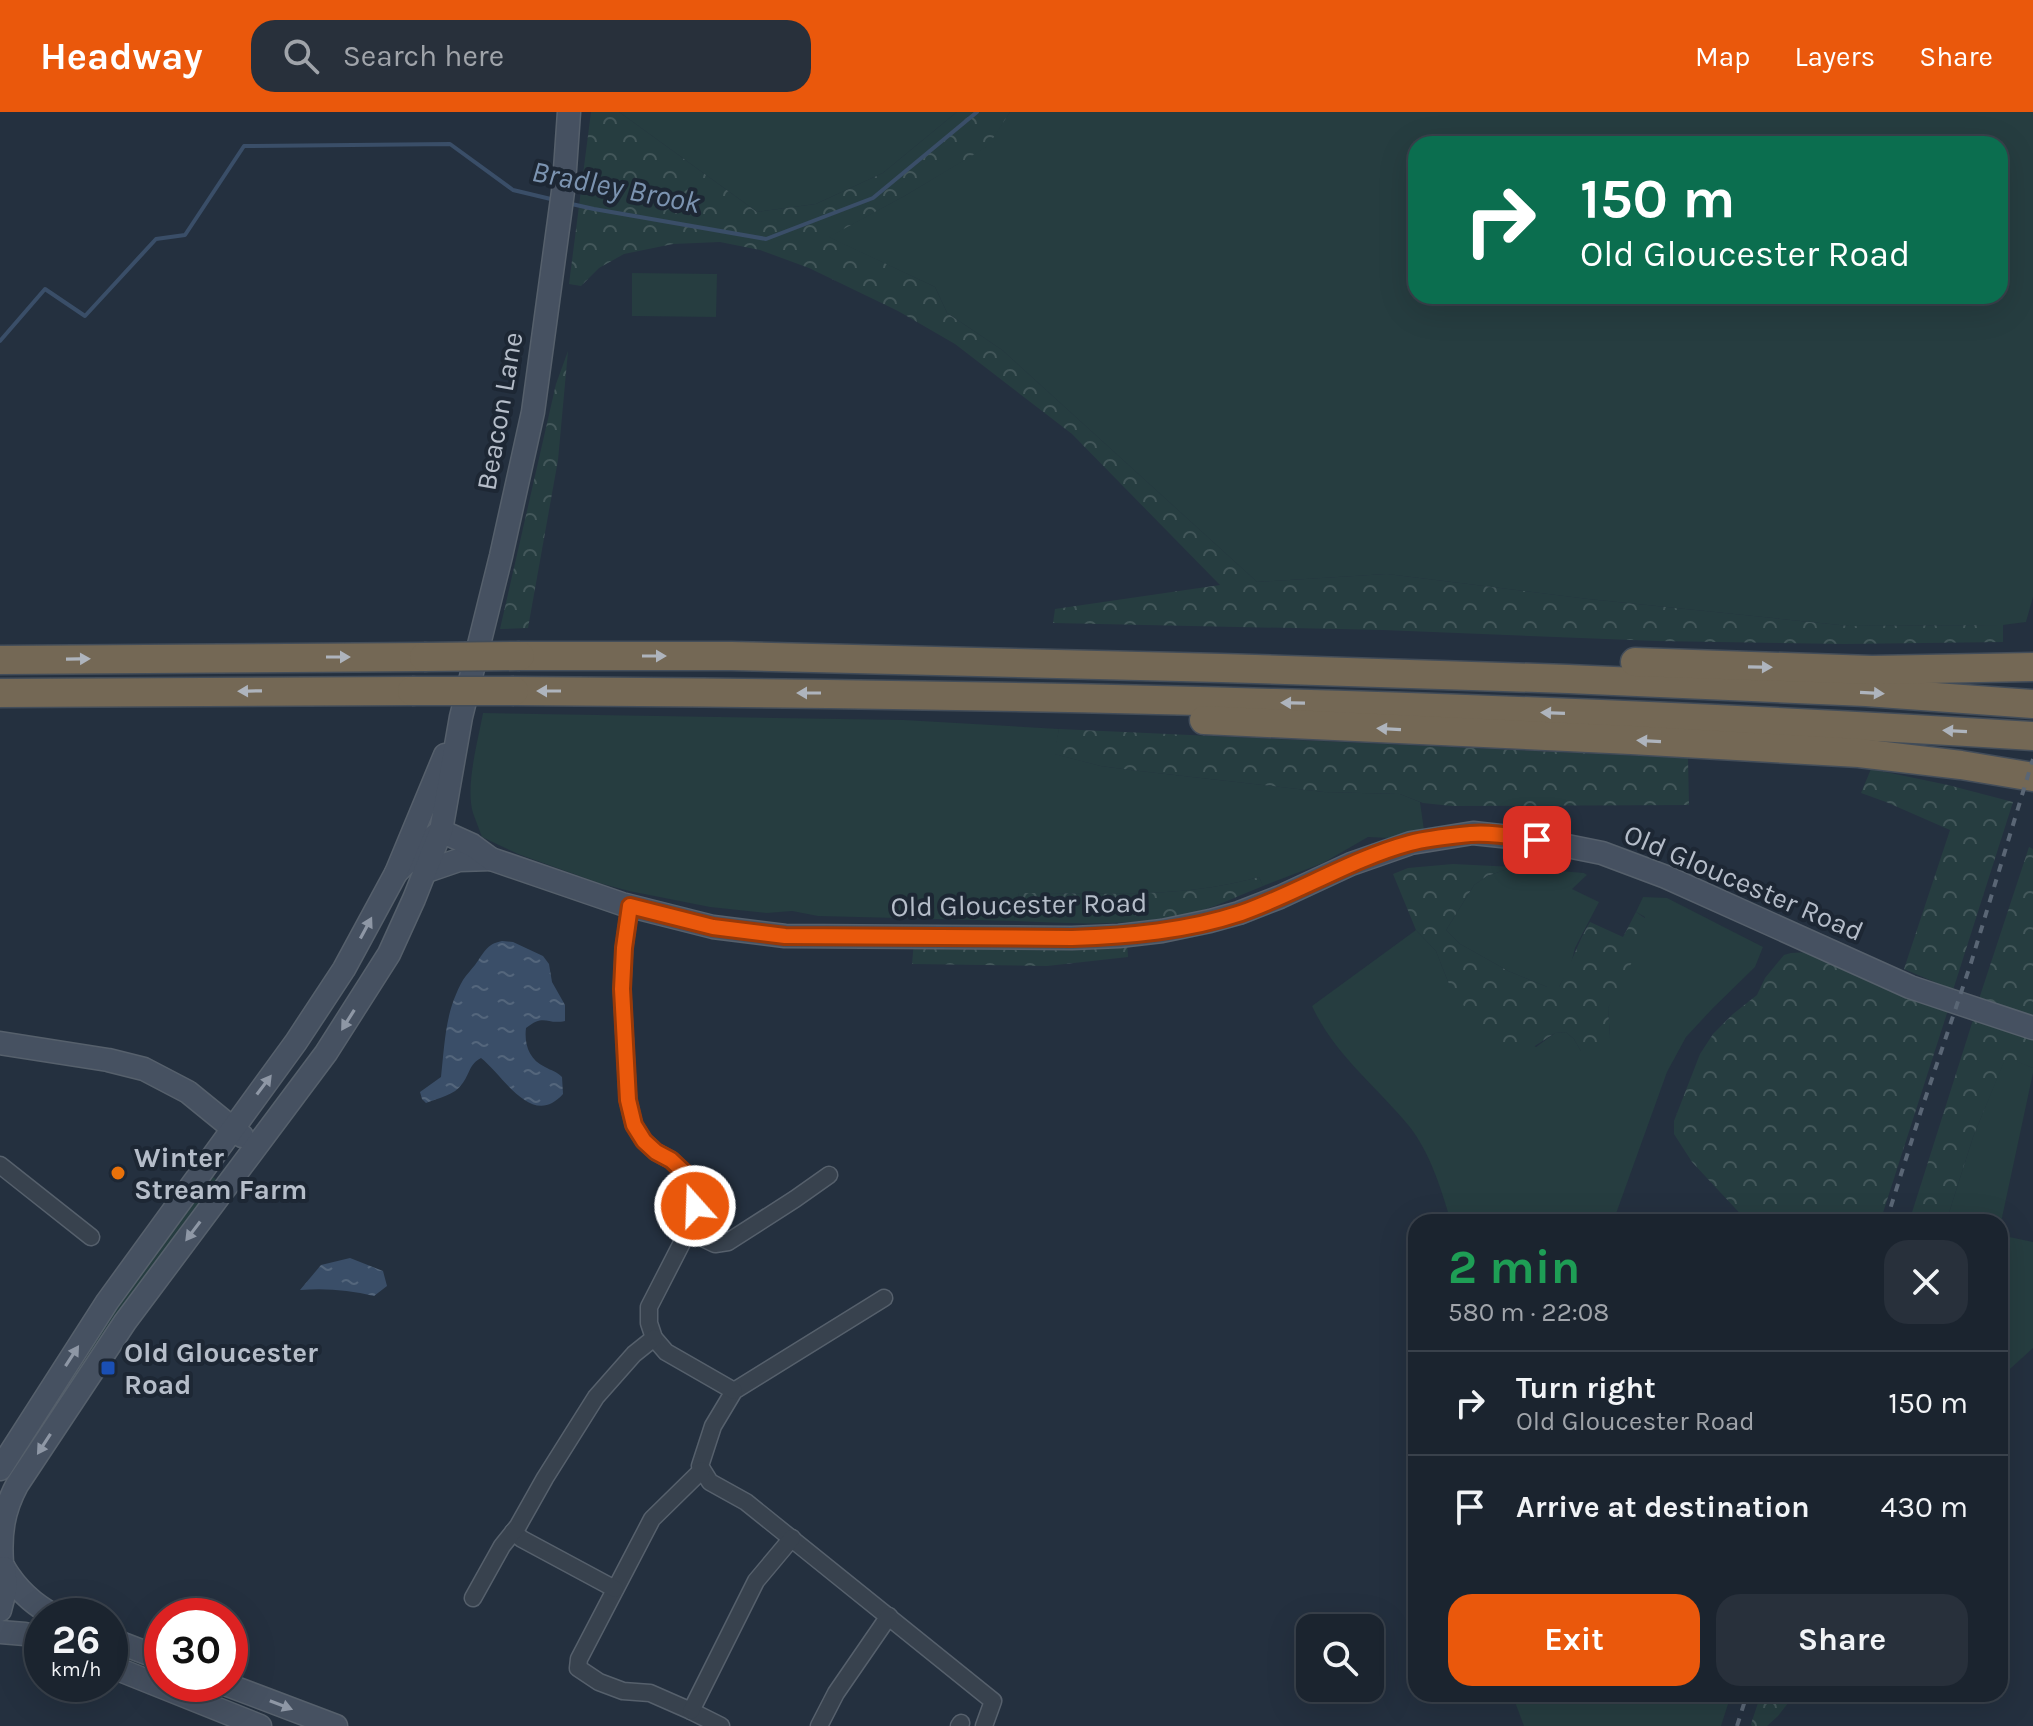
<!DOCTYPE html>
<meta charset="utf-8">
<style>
:root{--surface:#1b242f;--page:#28303b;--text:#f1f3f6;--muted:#a0a4aa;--line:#39414b;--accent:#ea580c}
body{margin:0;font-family:Karla,sans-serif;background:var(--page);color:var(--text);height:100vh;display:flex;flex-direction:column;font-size:30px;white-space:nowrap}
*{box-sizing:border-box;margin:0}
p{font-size:26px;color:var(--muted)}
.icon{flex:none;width:44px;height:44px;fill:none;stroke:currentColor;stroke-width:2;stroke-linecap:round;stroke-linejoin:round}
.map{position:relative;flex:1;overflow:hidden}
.details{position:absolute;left:1408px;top:1102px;width:600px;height:488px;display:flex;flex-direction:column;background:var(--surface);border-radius:24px;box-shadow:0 8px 32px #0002,0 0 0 2px var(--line)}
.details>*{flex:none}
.guide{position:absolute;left:1408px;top:24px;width:600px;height:168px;border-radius:24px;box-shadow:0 8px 32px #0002,0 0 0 2px var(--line);background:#0b6e4f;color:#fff;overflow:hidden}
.buttons{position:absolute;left:1296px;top:1502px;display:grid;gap:16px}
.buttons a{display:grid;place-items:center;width:88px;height:88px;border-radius:16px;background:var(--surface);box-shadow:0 8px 32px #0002,0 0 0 2px var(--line);font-size:40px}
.speed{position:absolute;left:24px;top:1486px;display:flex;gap:16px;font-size:40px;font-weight:700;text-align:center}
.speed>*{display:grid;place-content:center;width:104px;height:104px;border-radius:50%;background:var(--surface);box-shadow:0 8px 32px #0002,0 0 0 2px var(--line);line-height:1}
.speed small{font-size:20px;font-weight:400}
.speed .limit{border:12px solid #d22;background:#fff;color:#111}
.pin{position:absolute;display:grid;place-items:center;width:68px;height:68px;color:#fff;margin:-34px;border-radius:16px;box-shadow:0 4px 12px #0006}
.me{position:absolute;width:88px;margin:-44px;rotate:340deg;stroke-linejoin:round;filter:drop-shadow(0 0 6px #0008)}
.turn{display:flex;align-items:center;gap:28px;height:168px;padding:0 40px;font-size:36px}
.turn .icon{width:104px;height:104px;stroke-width:2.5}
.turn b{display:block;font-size:56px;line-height:68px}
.round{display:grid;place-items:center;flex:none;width:84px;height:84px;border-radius:24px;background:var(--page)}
.headline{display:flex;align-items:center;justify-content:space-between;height:136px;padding:0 40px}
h1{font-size:48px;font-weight:700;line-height:60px;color:#1e9e55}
.cta{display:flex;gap:16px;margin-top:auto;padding:16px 40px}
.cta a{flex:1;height:92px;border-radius:24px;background:var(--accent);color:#fff;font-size:32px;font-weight:700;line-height:92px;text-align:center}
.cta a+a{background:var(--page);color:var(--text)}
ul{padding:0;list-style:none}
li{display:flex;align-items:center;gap:24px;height:104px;padding:0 40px;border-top:2px solid var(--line)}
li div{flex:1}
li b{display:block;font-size:30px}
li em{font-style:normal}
header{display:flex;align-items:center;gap:48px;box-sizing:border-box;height:112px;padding:0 40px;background:var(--accent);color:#fff}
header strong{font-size:38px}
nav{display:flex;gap:44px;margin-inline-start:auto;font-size:28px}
.search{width:560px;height:72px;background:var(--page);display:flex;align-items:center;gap:20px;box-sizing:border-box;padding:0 28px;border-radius:24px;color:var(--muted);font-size:30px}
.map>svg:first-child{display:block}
</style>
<header>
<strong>Headway</strong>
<div class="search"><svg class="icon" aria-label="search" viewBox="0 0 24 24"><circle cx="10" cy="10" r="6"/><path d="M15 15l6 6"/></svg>Search here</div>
<nav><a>Map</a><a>Layers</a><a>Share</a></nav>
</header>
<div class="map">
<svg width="2033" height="1614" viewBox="0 0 2033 1614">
<defs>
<pattern id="forest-crowns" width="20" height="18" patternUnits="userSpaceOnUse" patternTransform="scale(2)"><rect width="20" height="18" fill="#263d40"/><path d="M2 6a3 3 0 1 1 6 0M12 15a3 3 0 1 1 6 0" fill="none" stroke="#43575a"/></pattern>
<pattern id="water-ripples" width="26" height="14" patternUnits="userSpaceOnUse" patternTransform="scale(2)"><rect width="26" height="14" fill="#3a4e68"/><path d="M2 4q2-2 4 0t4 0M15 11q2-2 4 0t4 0" fill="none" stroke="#54667c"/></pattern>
</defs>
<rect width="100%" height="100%" fill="#24303f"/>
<g fill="#263d40" fill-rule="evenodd">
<polygon points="619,0 957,0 883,61 816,92 757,100"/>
<path d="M1010 0H2033V485L2026 510 2003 513 1849 514 1588 487 1387 462 1257 470 1002 238 947 201 935 175 828 125 906 83 987 34ZM1416 32H2000V184H1416Z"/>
<polygon points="632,161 717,162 716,205 632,204"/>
<path d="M483 601 904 608 1059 617 1055 642 1101 654 1131 658 1324 680 1400 682 1420 690 1424 718 1389 726 1368 725 1323 751 1263 774 1259 765C1182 787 1099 781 1019 781L1014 809 818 804 792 799 767 801 710 795 629 779 599 771 518 742 482 725C479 717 476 709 473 701 465 674 478 629 483 601Z"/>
<polygon points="1513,755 1584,761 1587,763 1572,777 1599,790 1575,836 1570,856 1559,875 1547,875 1508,859 1460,832 1446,818 1474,773 1487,764"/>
<path d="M1643 785 1667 786 1763 835 1755 855 1713 896 1686 925 1667 960 1613 1110H1451C1441 1077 1431 1042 1409 1014 1376 974 1334 942 1312 894L1416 818 1436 839 1449 872 1536 935 1555 921 1566 920 1574 927 1581 939 1610 925 1608 896 1645 805 1636 800Z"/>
<polygon points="2006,944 2033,956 2033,961 2000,1115 2000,1110 1946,1110 1973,1025"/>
<polygon points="211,1063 223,1073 15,1364 10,1361 123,1184"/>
<polygon points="2000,1123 2033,1130 2033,1236 2000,1266"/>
<polygon points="1512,1582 1717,1582 1729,1589 1721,1614 1524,1614"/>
</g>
<g fill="url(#forest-crowns)">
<polygon points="591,0 619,0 757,100 816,92 883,61 957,0 1010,0 988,34 906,83 829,125 935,175 947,201 1002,238 1257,470 1387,462 1588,487 1849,514 2003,513 2003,530 1845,532 1657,529 1383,518 1053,511 1055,497 1220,473 1072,322 955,232 898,199 809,156 760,138 720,130 673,132 624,142 599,156 581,174 569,172"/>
<polygon points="568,239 558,348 528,516 500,517 556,272"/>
<polygon points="1059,617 1688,646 1689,693 1452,694 1423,691 1400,682 1324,680 1131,658 1101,654 1054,642"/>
<polygon points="1871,657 1948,673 2013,690 1953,878 1904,857 1950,718 1886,690 1861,681"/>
<polygon points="2029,735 2033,737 2033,904 1979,887"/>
<path d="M1453 752 1513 755 1487 764 1474 773 1446 818 1460 832 1508 859 1547 875H1559C1571 854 1577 831 1590 810L1623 825 1636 800 1649 809 1647 821 1608 896 1610 925 1605 933 1595 942 1581 939 1574 927 1566 920 1555 921 1527 939H1512L1494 926 1472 906 1449 872 1436 839 1416 818 1393 762 1408 756Z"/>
<path d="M1259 765 1263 774C1242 782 1221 793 1199 799 1138 815 1077 812 1014 809L1019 781C1099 781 1182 787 1259 765Z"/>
<polygon points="914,829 1127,830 1128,845 1047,854 912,852"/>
<polygon points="1809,840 1948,898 1880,1110 1748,1110 1692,1050 1674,1022 1674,1009 1700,942 1713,922 1733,902 1757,883 1765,866 1784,843 1791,841"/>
<polygon points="1973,908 2033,926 2033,956 2006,945 1973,1025 1946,1110 1909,1110"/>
<polygon points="1761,1582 1795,1582 1778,1604 1767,1614 1752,1614 1751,1612"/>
</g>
<g fill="url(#water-ripples)">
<path d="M502 829 513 830 543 844 549 852 552 870 565 893V909C546 913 545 901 526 916 524 932 529 948 545 955 552 959 556 959 562 965L563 982C532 1017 504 964 481 946 469 952 470 962 462 972 455 983 438 986 426 991L422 987 420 980 441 965C445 929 445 900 463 868 467 862 471 858 475 853 484 841 486 832 502 829Z"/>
<path d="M350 1146 383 1159 387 1174 374 1184C349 1178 326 1176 300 1178L321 1153Z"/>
</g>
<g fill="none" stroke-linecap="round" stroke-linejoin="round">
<g stroke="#3a4e68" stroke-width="4">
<polyline points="567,91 594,97 766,127 873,86 977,0"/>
<polyline points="0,229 45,177 85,204 156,127 185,123 244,34 450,32 513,78 555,88"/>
</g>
<defs>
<g id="street">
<polyline points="630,794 624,836 622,877 628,988 634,1013 644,1029 656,1040 671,1048 687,1063 695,1094 688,1119"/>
<polyline points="0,1053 91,1125"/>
<polyline points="884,1186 734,1279 713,1314 700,1354 710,1370 746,1390 993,1589 984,1614"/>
<polyline points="734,1279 666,1240 654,1226 649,1211 649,1195 688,1119 715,1132 728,1130 795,1087 829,1063"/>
<polyline points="702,1358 652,1407 579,1547 578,1556 599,1570 623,1579 650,1581 691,1599 721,1614"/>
<polyline points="513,1420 522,1427 615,1477"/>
<polyline points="473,1486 502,1434 518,1414 545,1366 596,1285 634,1242 654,1226"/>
<polyline points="691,1599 756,1469 792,1426"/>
<polyline points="819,1614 836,1581 889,1504"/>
<polyline points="959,1614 961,1611"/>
</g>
<g id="secondary">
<polyline points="424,760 459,748 491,747"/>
<polyline points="396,761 427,730 441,719 472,733 491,747 622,792 713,815 785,824 1072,826 1119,824 1162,819 1210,809 1239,801 1280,785 1351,752 1411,731 1473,721 1537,728 1602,741 1666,765 1910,875 2033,916"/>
<polyline points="0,931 108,948 144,957 188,980 242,1024"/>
<polyline points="0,1357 107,1190 296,930 344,857 396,761 445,643"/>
<path d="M2 1451C0 1422 3 1399 17 1373L125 1210 326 941 389 842 414 787 441 719 461 605 501 444 533 300 564 72 569 0"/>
<path d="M4 1456C16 1476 34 1493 55 1504"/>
<polyline points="0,1498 6,1475 4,1456"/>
<polyline points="0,1520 25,1522 42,1527"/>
<polyline points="110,1527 162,1547"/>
<polyline points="110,1554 260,1614"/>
<polyline points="225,1572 336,1614"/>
</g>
<g id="highway">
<polyline points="520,544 731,544 1221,556 1568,567 1866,580 2033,592"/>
<polyline points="0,548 424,545"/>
<polyline points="1635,550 1872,558 2033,555"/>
<path d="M514 579C1021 582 1527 593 2033 624"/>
<polyline points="0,581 412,579"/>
<polyline points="1204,608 1631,628 1859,641 1961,653 2033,665"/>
</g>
</defs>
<use href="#street" stroke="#56606c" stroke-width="19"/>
<use href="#secondary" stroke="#56606c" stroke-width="25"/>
<use href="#highway" stroke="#434d59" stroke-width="31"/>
<use href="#street" stroke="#38424e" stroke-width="16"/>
<use href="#secondary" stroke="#465161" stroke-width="22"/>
<use href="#highway" stroke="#746855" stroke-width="28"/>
<g stroke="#5a6675" stroke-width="4" stroke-dasharray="8 8" stroke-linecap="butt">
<polyline points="1886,1110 1921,999 1971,851 2033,647"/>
<polyline points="1737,1614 1747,1582"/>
</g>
<defs>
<g id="highway-bridge">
<polyline points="424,545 520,544"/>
<polyline points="412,579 514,579"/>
</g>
</defs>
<use href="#highway-bridge" stroke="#434d59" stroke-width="31" stroke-linecap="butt"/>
<use href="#highway-bridge" stroke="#746855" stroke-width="28"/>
</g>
<defs><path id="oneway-solid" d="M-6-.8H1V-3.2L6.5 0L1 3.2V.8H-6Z" transform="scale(2)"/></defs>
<g fill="#aeb4bd">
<use href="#oneway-solid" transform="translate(654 544)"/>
<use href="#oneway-solid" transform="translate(338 545)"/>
<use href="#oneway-solid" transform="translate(78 547) rotate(-1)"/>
<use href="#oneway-solid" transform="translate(1760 555) rotate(1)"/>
<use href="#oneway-solid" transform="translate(250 579) rotate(179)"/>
<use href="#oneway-solid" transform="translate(549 579) rotate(-180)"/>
<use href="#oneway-solid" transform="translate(809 581) rotate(-180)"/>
<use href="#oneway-solid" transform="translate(1872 581) rotate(3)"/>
<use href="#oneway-solid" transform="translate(1293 591) rotate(-179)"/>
<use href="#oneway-solid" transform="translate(1553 601) rotate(-178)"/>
<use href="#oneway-solid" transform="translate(1389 617) rotate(-177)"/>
<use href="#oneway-solid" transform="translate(1955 619) rotate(-177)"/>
<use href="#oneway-solid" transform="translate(1649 629) rotate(-177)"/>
</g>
<g fill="#8e97a5">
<use href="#oneway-solid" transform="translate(366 816) rotate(-62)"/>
<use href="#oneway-solid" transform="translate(348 908) rotate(122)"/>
<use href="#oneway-solid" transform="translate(264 973) rotate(-53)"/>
<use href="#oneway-solid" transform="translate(193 1119) rotate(127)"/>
<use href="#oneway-solid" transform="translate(72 1244) rotate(-57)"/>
<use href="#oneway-solid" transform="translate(44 1332) rotate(123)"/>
<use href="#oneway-solid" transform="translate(281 1593) rotate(21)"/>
</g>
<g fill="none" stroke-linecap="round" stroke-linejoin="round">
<defs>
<path id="route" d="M695 1094 687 1063 671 1048 656 1040 644 1029 634 1013 628 988 622 877 624 836 630 794 713 815 785 824 1072 826C1129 824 1187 819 1241 801 1298 781 1351 747 1410 731 1429 726 1451 724 1470 722 1492 720 1516 725 1537 728"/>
</defs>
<use href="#route" stroke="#983908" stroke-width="20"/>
<use href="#route" stroke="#ea580c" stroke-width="14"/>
</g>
<circle fill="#e8710a" stroke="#1d2734" stroke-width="3" cx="118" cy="1061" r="8"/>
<rect fill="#1a4fb4" stroke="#1d2734" stroke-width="3" x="100" y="1248" width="16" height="16" rx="4"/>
<g text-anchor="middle" stroke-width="8" stroke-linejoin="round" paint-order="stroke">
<g font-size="28" fill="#b5bdc9" stroke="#1d2734">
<text transform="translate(499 299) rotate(-80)" y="10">Beacon Lane</text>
<text transform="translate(1744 770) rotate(23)" y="10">Old Gloucester Road</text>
<text transform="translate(1019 792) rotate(-1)" y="10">Old Gloucester Road</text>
</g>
<g font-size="28" font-weight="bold" fill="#b5bdc9" stroke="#1d2734" text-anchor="start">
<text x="134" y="1055">Winter<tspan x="134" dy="32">Stream Farm</tspan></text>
<text x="124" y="1250">Old Gloucester<tspan x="124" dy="32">Road</tspan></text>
</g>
<g font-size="30" font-style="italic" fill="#7c94b1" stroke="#1d2734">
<text transform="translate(616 75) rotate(11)" y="10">Bradley Brook</text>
</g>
</g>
</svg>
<div class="buttons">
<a><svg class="icon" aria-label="search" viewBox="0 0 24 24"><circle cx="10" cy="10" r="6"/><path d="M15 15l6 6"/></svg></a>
</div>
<div class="speed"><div>26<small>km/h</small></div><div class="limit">30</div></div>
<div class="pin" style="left:1537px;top:728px;background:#d93025"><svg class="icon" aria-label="arrive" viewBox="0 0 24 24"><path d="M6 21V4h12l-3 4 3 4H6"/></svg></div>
<svg class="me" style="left:695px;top:1094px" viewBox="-20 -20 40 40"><circle r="17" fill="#ea580c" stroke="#fff" stroke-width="3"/><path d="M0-11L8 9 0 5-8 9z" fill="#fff"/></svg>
<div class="guide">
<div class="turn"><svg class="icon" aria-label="right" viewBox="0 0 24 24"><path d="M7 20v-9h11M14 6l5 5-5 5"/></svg><div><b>150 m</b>Old Gloucester Road</div></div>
</div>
<section class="details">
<div class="headline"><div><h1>2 min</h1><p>580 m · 22:08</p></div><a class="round"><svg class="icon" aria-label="close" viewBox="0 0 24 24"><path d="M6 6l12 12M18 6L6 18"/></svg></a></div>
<ul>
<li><svg class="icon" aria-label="right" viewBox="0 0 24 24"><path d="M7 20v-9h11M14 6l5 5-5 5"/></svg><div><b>Turn right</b><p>Old Gloucester Road</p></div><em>150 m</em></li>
<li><svg class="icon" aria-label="arrive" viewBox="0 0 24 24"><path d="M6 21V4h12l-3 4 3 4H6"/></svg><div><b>Arrive at destination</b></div><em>430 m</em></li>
</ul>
<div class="cta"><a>Exit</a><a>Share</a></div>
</section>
</div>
